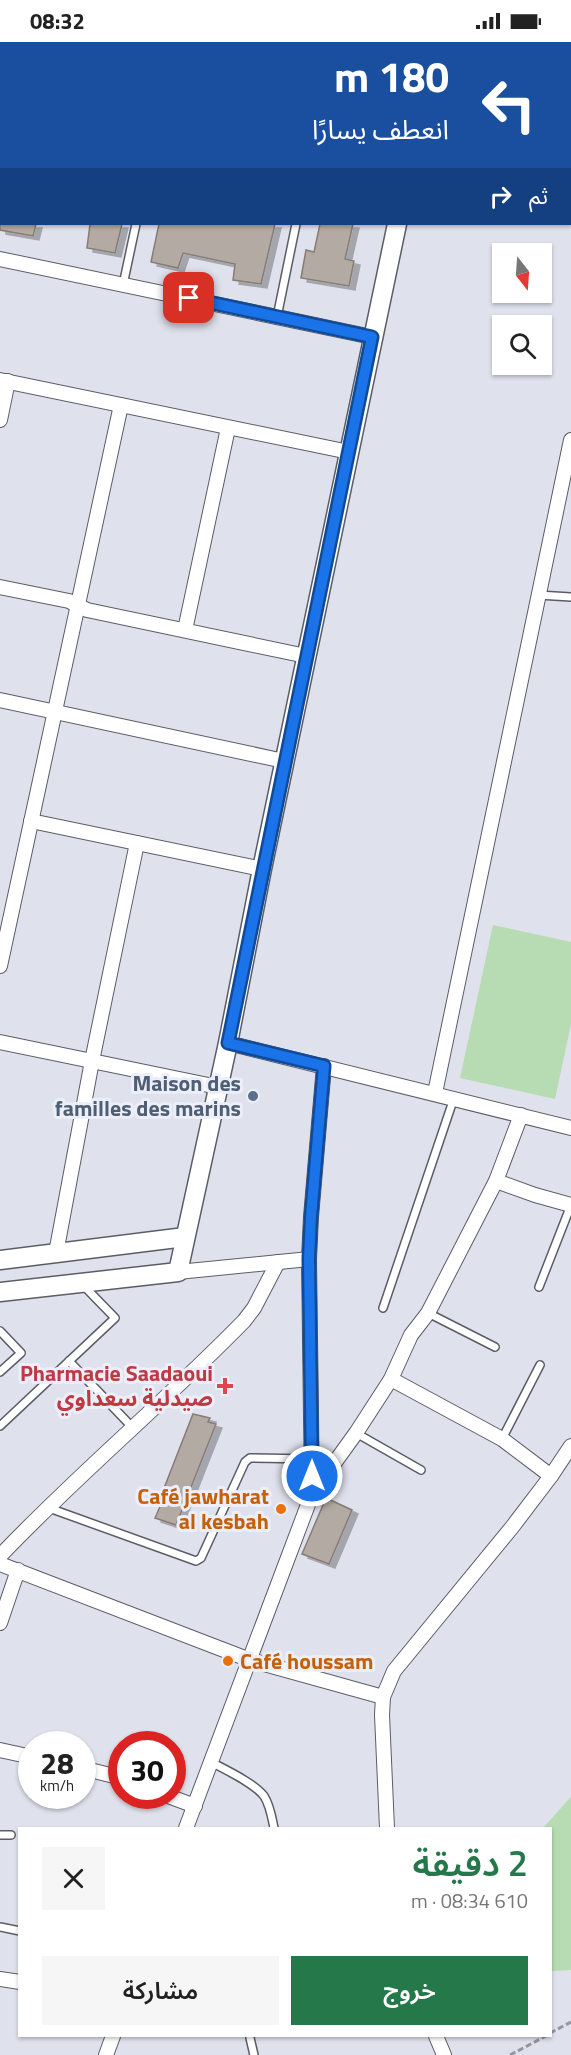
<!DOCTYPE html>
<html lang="ar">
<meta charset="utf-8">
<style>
:root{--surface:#fff;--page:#f6f6f6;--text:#222;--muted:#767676;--accent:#25784a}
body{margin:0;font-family:"Titillium Web","Noto Sans Arabic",sans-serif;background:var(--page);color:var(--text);direction:rtl;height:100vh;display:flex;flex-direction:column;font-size:22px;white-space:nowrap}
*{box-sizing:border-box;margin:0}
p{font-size:20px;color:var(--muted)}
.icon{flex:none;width:33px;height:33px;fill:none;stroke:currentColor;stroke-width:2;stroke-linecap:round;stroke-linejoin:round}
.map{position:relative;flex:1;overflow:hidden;direction:ltr}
.sheet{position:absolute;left:18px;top:1785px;width:534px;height:210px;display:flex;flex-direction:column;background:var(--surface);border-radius:0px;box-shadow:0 2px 4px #0004;direction:rtl}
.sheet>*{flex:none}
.hud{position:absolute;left:0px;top:0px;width:572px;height:183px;box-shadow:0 2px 4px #0004;direction:rtl;background:#1a4fa0;color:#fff;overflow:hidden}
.needle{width:39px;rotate:163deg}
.controls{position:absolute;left:492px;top:201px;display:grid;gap:12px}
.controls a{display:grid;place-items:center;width:60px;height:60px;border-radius:0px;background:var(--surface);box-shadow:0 2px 4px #0004;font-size:30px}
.speed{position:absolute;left:18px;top:1689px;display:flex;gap:12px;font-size:30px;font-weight:700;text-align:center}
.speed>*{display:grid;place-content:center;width:78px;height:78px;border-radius:50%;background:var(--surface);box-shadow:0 2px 4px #0004;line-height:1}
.speed small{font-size:15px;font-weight:400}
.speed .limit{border:9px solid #d22;background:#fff;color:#111}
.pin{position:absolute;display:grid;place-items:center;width:51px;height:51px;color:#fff;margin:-26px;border-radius:12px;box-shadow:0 3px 9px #0006}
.me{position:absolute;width:66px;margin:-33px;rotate:0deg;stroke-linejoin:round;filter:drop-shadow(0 0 4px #0008)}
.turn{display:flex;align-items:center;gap:21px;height:126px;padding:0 24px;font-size:27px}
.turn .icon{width:78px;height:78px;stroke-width:2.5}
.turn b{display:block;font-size:42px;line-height:51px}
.then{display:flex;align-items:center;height:57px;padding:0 24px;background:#0003;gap:12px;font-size:22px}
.round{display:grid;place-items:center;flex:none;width:63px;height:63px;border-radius:0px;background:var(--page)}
.overview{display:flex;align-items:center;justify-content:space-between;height:102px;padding:0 24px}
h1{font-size:36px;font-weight:600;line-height:45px;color:var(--accent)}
.button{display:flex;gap:12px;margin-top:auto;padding:12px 24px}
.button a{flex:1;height:69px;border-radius:0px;background:var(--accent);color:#fff;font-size:24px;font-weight:600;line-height:69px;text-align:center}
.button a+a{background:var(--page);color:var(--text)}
.status{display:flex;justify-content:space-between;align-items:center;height:42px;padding:0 30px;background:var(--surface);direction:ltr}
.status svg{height:16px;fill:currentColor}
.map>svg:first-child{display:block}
</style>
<div class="status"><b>08:32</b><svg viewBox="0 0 49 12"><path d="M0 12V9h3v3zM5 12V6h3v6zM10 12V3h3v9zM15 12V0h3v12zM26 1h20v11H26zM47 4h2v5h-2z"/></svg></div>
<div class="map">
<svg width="571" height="2013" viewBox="0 0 571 2013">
<defs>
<filter id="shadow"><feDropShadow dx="6" dy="4" stdDeviation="0" flood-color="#0004"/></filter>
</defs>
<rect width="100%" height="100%" fill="#dfe1ec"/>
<g fill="#b7dbb2">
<polygon points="0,0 398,0 405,1 2,2 1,33"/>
<polygon points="493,883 571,900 571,982 555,1057 460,1036"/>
<polygon points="571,1755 571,1928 551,1929 550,1786 543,1786"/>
</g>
<g fill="#b3aba3" stroke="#857d76" stroke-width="1.5" filter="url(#shadow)">
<polygon points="0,182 36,182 33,194 0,188"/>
<polygon points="90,182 122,182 115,211 87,206"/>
<polygon points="159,182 275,182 261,242 233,238 235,222 183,211 178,226 151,220"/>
<polygon points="320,182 353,182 345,217 354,219 349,244 301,236 306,208 314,210"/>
<polygon points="193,1372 210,1376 208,1380 216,1382 176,1483 155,1476 162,1460 159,1459"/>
<polygon points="326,1456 352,1468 329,1522 302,1512"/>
</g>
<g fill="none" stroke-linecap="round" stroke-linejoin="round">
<defs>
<g id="lane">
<polyline points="0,173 2,166"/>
<polyline points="123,243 136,182"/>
<polyline points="277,275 296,182"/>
<polyline points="538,553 571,555"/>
<polyline points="539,1245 571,1163"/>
<polyline points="383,1266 454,1056"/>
<polyline points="428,1271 495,1305"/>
<polyline points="0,1289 21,1311 0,1330"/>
<polyline points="69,1319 133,1386"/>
<polyline points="0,1384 115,1276 82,1242"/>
<polyline points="356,1391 421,1428"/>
<polyline points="502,1397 540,1323"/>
<polyline points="49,1466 196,1519 201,1516 245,1420 250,1416 312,1417"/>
<path d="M211 1720C226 1728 254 1741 264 1754 270 1763 272 1776 274 1786"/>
<polyline points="0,1793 11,1793"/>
<polyline points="0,1885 20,1889"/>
<polyline points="250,1996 254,2013"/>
</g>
<g id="street">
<polyline points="36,2 36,0"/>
<polyline points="192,2 192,0"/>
<polyline points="0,48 2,48"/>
<polyline points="0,217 372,295"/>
<polyline points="0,338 349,410"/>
<polyline points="0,378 8,339"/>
<polyline points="0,545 69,559 87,568 306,614"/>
<polyline points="185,588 228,386"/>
<polyline points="0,658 284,719"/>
<polyline points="31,779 262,827"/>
<polyline points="0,924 121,363"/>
<polyline points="0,1000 218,1045"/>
<polyline points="228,1001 571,1086"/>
<polyline points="435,1051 571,398"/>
<polyline points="496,1139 535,1153 571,1163"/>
<polyline points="56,1211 92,1019 137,801"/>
<polyline points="178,1230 309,1217"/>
<polyline points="391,1337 502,1397 551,1434"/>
<polyline points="312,1452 356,1391 391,1337 411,1293 428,1271 496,1139 521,1073"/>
<path d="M0 1514C78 1432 165 1360 244 1279L254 1266 278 1220"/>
<polyline points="0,1522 250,1618 383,1655"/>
<polyline points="0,1581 18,1528"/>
<polyline points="0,1708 32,1715"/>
<polyline points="82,1726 122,1736"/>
<polyline points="168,1754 195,1764"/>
<polyline points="186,1786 312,1452 309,1217 311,1175 324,1024"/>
<polyline points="387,1786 382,1673 383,1655 394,1629 513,1484 551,1434 571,1404"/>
<polyline points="0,1937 20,1940"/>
<polyline points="436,1994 444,2013"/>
<polyline points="106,2013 113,1994"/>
</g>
<g id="secondary">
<polyline points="435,2 435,0"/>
<polyline points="0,1218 185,1195"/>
<polyline points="0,1250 178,1230 228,1001 262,827 397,182"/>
</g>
</defs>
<use href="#lane" stroke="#5b5d66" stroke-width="10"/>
<use href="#street" stroke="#5b5d66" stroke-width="16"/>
<use href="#secondary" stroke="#5b5d66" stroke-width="21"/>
<g stroke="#95969e" stroke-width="3" stroke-dasharray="6 3" stroke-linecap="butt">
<polyline points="550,1991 571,1980"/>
<polyline points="510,2013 546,1994"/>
</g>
<use href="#lane" stroke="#fff" stroke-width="7"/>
<use href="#street" stroke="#fff" stroke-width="14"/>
<use href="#secondary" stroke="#fff" stroke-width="18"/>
</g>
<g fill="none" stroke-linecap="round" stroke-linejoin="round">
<defs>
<polyline id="route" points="189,256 372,295 228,1001 324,1024 311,1175 309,1217 312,1434"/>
</defs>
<use href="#route" stroke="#114b97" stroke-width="15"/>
<use href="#route" stroke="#1a73e8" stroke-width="10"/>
</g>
<circle fill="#5c6f8a" stroke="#eceff9" stroke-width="2" cx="253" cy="1054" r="6"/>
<path fill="#e0444e" stroke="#eceff9" stroke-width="2" d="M222 1335h6v6h6v6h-6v6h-6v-6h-6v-6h6z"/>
<g fill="#e8710a" stroke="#eceff9" stroke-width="2">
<circle cx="281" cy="1467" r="6"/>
<circle cx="228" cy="1619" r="6"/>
</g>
<g text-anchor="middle" stroke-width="6" stroke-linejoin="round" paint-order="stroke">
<g font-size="22" font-weight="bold" fill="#4e5e75" stroke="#eceff9" text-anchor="end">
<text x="241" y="1049">Maison des<tspan x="241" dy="25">familles des marins</tspan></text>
</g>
<g font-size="22" font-weight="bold" fill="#be3a42" stroke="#eceff9" text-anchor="end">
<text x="213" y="1339">Pharmacie Saadaoui<tspan x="213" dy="25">صيدلية سعداوي</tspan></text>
</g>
<g font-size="22" font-weight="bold" fill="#c56008" stroke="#eceff9" text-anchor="end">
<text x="269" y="1462">Café jawharat<tspan x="269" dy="25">al kesbah</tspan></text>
<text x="240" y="1627" text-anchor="start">Café houssam</text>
</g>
</g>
</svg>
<div class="controls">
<a><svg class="needle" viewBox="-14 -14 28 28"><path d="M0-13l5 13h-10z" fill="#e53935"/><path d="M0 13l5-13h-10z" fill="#767676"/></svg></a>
<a><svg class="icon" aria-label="search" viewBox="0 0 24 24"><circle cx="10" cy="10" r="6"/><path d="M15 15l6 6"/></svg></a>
</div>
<div class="speed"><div>28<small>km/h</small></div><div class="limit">30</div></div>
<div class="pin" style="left:189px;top:256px;background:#d93025"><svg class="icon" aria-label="arrive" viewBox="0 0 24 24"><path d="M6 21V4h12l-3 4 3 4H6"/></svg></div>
<svg class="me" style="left:312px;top:1434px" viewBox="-20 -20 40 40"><circle r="17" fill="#1a73e8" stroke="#fff" stroke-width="3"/><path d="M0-11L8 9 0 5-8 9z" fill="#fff"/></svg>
<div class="hud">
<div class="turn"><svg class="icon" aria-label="left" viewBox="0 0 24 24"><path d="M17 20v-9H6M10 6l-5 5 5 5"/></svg><div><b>180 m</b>انعطف يسارًا</div></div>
<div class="then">ثم<svg class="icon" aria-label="right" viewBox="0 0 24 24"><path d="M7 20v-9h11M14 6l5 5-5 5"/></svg></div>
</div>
<section class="sheet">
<div class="overview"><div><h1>2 دقيقة</h1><p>610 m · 08:34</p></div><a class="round"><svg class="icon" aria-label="close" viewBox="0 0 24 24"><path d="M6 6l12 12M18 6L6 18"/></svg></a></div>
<div class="button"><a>خروج</a><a>مشاركة</a></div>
</section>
</div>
